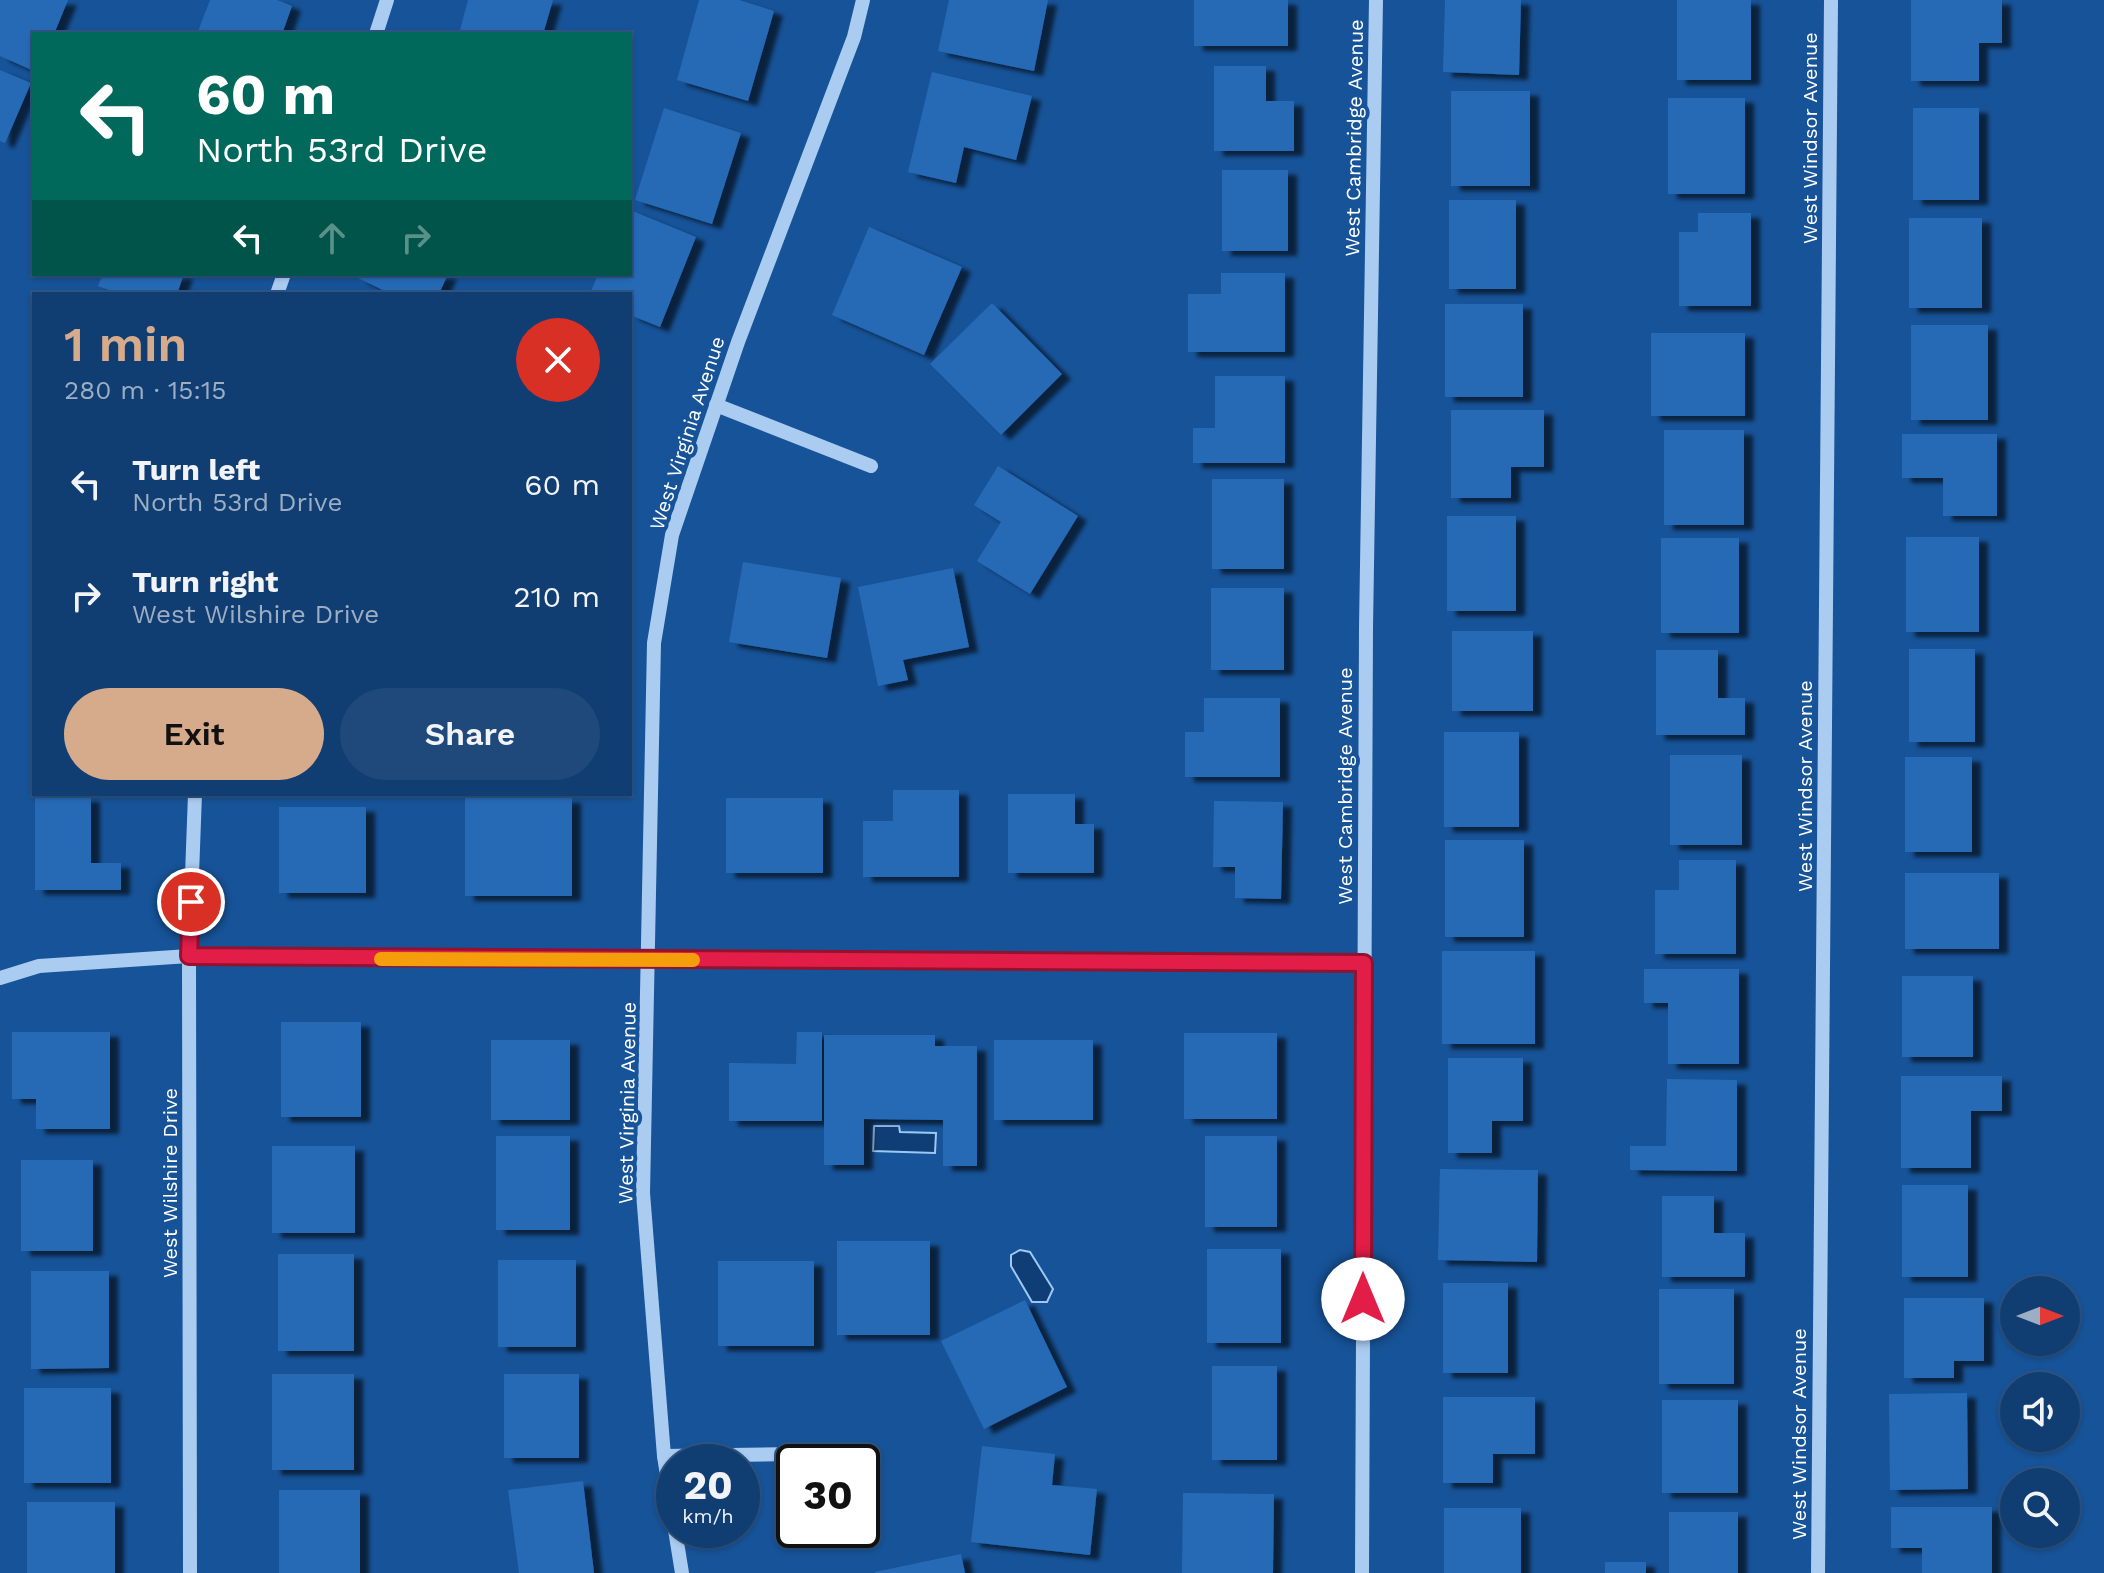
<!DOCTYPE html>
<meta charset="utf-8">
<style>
:root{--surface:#113e72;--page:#1e497a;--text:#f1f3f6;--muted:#9caec4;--line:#305784;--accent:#d6ab8b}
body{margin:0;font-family:"Work Sans",sans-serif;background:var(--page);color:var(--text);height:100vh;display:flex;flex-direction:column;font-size:30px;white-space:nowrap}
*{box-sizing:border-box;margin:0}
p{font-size:26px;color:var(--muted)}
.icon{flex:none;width:44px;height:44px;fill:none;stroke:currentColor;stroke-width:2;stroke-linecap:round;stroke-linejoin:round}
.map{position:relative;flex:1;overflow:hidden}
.sheet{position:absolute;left:32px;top:292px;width:600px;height:504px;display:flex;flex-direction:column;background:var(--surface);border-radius:0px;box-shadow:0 2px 6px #0004,0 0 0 2px var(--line)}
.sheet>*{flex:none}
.guide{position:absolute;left:32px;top:32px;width:600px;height:244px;border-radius:0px;box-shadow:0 2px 6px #0004,0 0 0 2px var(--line);background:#00695c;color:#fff;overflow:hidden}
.needle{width:52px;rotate:90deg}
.controls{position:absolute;left:2000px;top:1276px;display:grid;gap:16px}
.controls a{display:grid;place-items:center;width:80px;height:80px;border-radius:50%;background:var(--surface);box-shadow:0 2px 6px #0004,0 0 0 2px var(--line);font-size:40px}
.speed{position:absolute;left:656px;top:1444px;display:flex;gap:16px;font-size:40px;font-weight:700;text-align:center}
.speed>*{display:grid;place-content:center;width:104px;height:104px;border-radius:50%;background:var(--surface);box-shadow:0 2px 6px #0004,0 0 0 2px var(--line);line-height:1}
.speed small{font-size:20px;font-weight:400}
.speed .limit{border:4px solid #111;border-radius:12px;background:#fff;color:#111}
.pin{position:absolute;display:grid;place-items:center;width:68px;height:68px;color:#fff;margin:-34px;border:4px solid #fff;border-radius:50%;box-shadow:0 2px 8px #0007}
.me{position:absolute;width:88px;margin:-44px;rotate:0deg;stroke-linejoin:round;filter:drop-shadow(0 0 6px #0008)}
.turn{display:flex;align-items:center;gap:28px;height:168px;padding:0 32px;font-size:36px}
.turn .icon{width:104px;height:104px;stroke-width:2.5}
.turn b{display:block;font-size:56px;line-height:68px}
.lanes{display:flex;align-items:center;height:76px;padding:0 32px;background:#0003;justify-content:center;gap:40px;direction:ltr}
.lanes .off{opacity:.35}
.round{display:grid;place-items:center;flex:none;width:84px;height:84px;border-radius:42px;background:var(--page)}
.overview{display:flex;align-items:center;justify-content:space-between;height:136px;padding:0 32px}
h1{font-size:48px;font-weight:600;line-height:60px;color:var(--accent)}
.action{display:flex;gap:16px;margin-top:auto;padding:16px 32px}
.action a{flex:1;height:92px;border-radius:48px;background:var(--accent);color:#111;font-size:32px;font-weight:600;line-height:92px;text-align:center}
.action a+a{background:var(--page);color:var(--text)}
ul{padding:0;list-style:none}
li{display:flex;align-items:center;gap:24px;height:112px;padding:0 32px}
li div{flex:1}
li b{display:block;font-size:30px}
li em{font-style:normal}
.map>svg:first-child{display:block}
</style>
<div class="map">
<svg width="2104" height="1573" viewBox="0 0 2104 1573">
<defs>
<filter id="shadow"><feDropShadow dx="9" dy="5" stdDeviation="2" flood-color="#0009"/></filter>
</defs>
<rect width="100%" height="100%" fill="#175398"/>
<g fill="#0f3d75" stroke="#9ec8f4" stroke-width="2">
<polygon points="874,1126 899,1126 900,1132 936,1133 935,1153 873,1151"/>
<polygon points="1020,1250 1030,1252 1053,1289 1047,1302 1032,1302 1011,1266 1011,1255"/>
</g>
<g fill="#266ab6" filter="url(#shadow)">
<polygon points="0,0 68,0 54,34 34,34 34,71 0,56"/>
<polygon points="210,0 277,0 292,6 282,34 197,34"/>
<polygon points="468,0 553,0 543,34 459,34"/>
<polygon points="699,0 739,0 774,11 748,101 677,80"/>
<polygon points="949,0 1048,0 1034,71 938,51"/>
<rect x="1194" y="0" width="94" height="46"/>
<polygon points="1445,0 1521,0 1519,75 1443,72"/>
<rect x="1677" y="0" width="74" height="80"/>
<polygon points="1911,0 2002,0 2002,43 1979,43 1979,81 1911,81"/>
<polygon points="1214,66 1266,66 1266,101 1294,101 1294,151 1214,151"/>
<polygon points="0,70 31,83 5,143 0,141"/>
<polygon points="932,72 1032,96 1016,160 964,147 956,183 908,172"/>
<rect x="1451" y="91" width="79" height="95"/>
<rect x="1668" y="98" width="77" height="96"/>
<polygon points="664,108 741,133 712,224 635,200"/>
<rect x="1913" y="108" width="66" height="92"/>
<rect x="1222" y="170" width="66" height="81"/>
<rect x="1449" y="200" width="67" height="89"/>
<polygon points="630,210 696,237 660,327 630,315 630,294 590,294 598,274 630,274"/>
<polygon points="1698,213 1751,213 1751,306 1679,306 1679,232 1698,232"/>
<rect x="1909" y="218" width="73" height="90"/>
<polygon points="869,227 962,267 924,355 832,315"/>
<polygon points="1221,273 1285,273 1285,352 1188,352 1188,294 1221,294"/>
<polygon points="103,274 184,274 177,294 120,294 98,286"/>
<polygon points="360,274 448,274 439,294 391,294 358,278"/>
<polygon points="992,303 1062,374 1001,435 930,364"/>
<rect x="1445" y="304" width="78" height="93"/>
<rect x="1911" y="325" width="77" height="95"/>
<rect x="1651" y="333" width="94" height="83"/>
<polygon points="1215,376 1285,376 1285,463 1193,463 1193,428 1215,428"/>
<polygon points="1451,410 1544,410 1544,467 1511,467 1511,498 1451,498"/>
<rect x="1664" y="430" width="80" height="95"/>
<polygon points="1902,434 1997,434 1997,516 1943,516 1943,478 1902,478"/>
<polygon points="998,466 1078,516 1030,594 977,561 1001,522 974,505"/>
<rect x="1212" y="479" width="72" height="90"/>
<rect x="1447" y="516" width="69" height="95"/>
<rect x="1906" y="537" width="73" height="95"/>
<rect x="1661" y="538" width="78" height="95"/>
<polygon points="743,562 841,578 827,658 729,642"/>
<polygon points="953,568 969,647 903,660 908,680 878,686 858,587"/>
<rect x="1211" y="588" width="73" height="82"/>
<rect x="1452" y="631" width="81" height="80"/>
<rect x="1909" y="649" width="66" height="93"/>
<polygon points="1656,650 1718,650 1718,698 1745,698 1745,735 1656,735"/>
<polygon points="1204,698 1280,698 1280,777 1185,777 1185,732 1204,732"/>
<rect x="1444" y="732" width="75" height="95"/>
<rect x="1670" y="755" width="72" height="90"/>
<rect x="1905" y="757" width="67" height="95"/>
<polygon points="893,790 959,790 959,877 863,877 863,821 893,821"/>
<polygon points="1008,794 1075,794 1075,824 1094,824 1094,873 1008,873"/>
<polygon points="35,797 91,797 91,863 121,863 121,890 35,890"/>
<rect x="465" y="798" width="107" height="98"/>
<rect x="726" y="798" width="97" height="75"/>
<polygon points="1214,801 1283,802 1281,899 1235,898 1235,867 1213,867"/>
<rect x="279" y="807" width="87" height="86"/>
<rect x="1445" y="840" width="79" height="97"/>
<polygon points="1679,860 1736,860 1736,954 1655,954 1655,890 1679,890"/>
<rect x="1905" y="873" width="94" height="76"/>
<rect x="1442" y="951" width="93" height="93"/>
<polygon points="1644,969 1739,969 1739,1064 1668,1064 1668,1003 1644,1003"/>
<rect x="1902" y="976" width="71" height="81"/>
<rect x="281" y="1022" width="80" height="95"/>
<polygon points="12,1032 110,1032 110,1129 36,1129 36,1099 12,1099"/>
<polygon points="797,1032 822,1032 822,1121 729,1121 729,1063 796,1064"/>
<rect x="1184" y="1033" width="93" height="86"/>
<polygon points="824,1035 935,1035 935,1046 977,1046 977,1166 943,1166 943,1120 864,1119 864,1165 824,1165"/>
<rect x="491" y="1040" width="79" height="80"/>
<rect x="994" y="1040" width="99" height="80"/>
<polygon points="1448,1058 1523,1058 1523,1121 1492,1121 1492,1153 1448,1153"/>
<polygon points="1901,1076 2002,1076 2002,1111 1971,1111 1971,1168 1901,1168"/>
<polygon points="1667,1079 1737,1080 1737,1171 1630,1170 1630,1146 1666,1146"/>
<rect x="496" y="1136" width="74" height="94"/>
<rect x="1205" y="1136" width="72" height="91"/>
<rect x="272" y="1146" width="83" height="87"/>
<rect x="21" y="1160" width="72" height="91"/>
<polygon points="1440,1169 1538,1170 1537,1262 1438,1260"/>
<rect x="1902" y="1185" width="66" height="92"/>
<polygon points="1662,1196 1714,1196 1714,1233 1745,1233 1745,1277 1662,1277"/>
<rect x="837" y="1241" width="93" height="94"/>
<rect x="1207" y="1249" width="74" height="94"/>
<rect x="278" y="1254" width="76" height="97"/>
<rect x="498" y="1260" width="78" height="87"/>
<rect x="718" y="1261" width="96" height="85"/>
<polygon points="31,1271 109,1271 109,1368 31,1369"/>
<rect x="1443" y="1283" width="65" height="90"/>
<rect x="1659" y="1289" width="75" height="95"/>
<polygon points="1904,1298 1984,1298 1984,1361 1954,1361 1954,1378 1904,1378"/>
<polygon points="1025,1300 1067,1387 984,1429 941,1341"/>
<rect x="1212" y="1366" width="65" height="94"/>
<rect x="272" y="1374" width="82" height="96"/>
<rect x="504" y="1374" width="75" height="84"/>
<rect x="24" y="1388" width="87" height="95"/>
<polygon points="1967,1393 1968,1489 1890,1490 1889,1394"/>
<polygon points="1443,1397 1535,1397 1535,1454 1493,1454 1493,1483 1443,1483"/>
<rect x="1662" y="1400" width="76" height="93"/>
<polygon points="982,1446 1055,1454 1052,1485 1097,1489 1090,1555 971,1542"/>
<polygon points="583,1481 594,1573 519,1573 508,1490"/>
<rect x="279" y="1490" width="81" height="83"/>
<polygon points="1183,1493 1274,1494 1273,1573 1182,1573"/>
<rect x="27" y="1502" width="88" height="71"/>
<polygon points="1891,1507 1992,1507 1992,1573 1922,1573 1922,1548 1891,1548"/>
<rect x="1444" y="1508" width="77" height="65"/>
<rect x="1669" y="1512" width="69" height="61"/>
<polygon points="961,1554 965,1573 875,1573 875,1572"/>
<rect x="1605" y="1562" width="41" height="11"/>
</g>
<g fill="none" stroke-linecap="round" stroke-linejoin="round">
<g stroke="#abccf1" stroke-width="14">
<polyline points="376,34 387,0"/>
<polyline points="277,294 284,274"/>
<polyline points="716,405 871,466"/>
<polyline points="0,978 39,966 189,956 1364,963"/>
<polyline points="664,1456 857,1453"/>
<polyline points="674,1521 664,1456 643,1193 654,643 672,535 738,342 854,37 863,0"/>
<polyline points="675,1530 682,1573"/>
<polyline points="190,1573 189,956 195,794"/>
<polyline points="1362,1573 1366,628 1376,0"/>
<polyline points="1818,1573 1831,0"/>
</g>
</g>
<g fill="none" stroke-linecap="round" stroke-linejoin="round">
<defs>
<polyline id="route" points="191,902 189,956 1364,963 1363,1299"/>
</defs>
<use href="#route" stroke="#92132f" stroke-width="20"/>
<use href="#route" stroke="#e11d48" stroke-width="14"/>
<polyline stroke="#f59e0b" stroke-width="14" points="381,959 693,960"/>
</g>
<g text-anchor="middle" stroke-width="8" stroke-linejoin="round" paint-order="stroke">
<g font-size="20" fill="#fff" stroke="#175398">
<text transform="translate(1354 138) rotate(-89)" y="7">West Cambridge Avenue</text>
<text transform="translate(1810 138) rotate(-90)" y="7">West Windsor Avenue</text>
<text transform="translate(687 433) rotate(-72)" y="7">West Virginia Avenue</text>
<text transform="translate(1345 786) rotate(-90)" y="7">West Cambridge Avenue</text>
<text transform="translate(1805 786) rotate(-90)" y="7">West Windsor Avenue</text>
<text transform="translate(627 1103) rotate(-89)" y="7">West Virginia Avenue</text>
<text transform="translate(170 1183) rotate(-90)" y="7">West Wilshire Drive</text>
<text transform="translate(1799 1434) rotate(-90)" y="7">West Windsor Avenue</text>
</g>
</g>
</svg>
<div class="controls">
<a><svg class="needle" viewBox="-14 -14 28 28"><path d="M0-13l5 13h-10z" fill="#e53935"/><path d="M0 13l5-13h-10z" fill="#9caec4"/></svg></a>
<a><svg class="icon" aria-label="sound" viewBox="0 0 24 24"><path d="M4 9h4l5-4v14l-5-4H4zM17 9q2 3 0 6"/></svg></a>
<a><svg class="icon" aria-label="search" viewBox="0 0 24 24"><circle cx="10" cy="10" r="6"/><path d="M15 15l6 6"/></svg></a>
</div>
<div class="speed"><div>20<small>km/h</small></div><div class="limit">30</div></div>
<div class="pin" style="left:191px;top:902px;background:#d93025"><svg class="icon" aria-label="arrive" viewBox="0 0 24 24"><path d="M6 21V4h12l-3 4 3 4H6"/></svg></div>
<svg class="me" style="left:1363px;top:1299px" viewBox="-20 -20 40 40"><circle r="19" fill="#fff"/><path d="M0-13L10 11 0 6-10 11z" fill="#e11d48"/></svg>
<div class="guide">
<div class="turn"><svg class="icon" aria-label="left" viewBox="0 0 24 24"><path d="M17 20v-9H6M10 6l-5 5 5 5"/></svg><div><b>60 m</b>North 53rd Drive</div></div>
<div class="lanes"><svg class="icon" aria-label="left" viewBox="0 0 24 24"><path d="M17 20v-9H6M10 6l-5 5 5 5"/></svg><svg class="icon off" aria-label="ahead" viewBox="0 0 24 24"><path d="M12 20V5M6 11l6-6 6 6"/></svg><svg class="icon off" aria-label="right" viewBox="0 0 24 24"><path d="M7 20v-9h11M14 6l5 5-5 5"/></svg></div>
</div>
<section class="sheet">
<div class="overview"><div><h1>1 min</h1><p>280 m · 15:15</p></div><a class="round" style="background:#d93025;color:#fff"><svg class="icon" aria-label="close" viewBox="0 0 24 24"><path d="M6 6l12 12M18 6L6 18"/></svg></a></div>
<ul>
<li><svg class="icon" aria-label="left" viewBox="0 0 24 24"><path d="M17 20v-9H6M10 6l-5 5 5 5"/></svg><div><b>Turn left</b><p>North 53rd Drive</p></div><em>60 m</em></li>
<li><svg class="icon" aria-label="right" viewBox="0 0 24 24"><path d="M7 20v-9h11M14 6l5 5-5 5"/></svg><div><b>Turn right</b><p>West Wilshire Drive</p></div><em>210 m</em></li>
</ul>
<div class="action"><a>Exit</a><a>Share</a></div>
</section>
</div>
